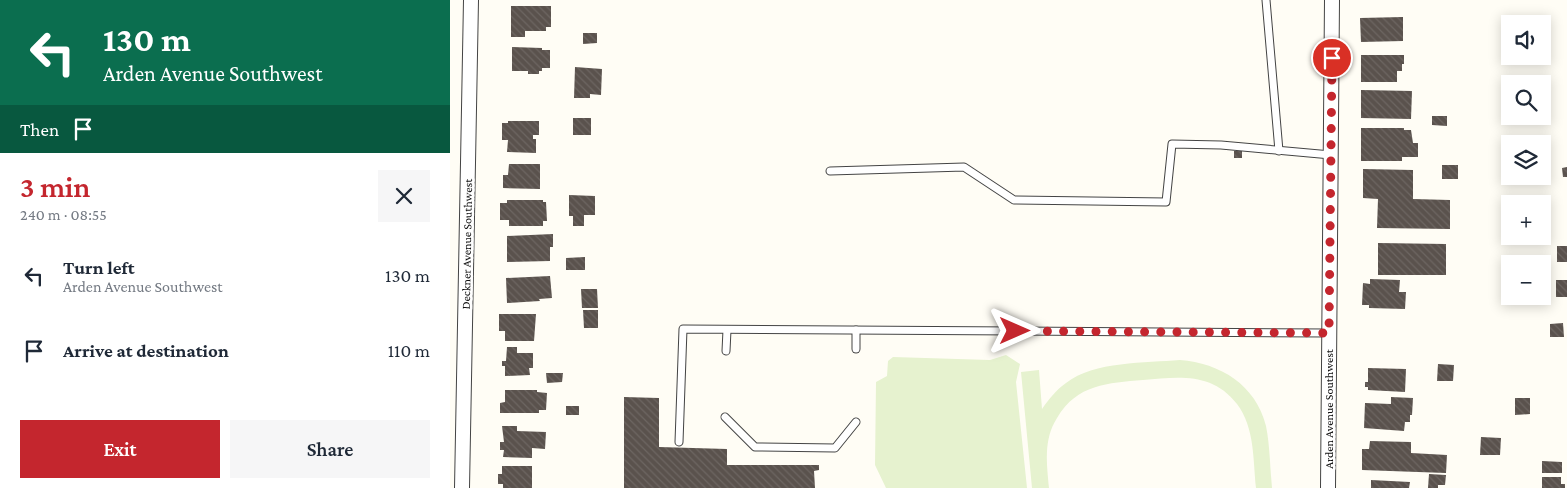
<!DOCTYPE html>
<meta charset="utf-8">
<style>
:root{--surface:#fff;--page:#f6f6f7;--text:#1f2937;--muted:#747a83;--accent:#c4262e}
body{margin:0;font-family:"Crimson Pro",serif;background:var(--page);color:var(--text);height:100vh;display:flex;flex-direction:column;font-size:19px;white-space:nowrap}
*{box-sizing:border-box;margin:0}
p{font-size:16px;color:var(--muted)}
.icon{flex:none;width:28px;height:28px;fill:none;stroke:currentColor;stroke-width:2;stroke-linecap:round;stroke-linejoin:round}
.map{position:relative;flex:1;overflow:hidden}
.side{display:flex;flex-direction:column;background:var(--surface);width:450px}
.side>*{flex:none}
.hud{background:#0b6e4f;color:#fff;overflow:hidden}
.controls{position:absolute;left:1051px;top:15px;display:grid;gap:10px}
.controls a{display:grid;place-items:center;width:50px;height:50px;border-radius:0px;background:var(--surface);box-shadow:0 2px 12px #0003;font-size:25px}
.pin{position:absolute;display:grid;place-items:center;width:42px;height:42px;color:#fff;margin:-21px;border:2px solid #fff;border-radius:50%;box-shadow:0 1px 5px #0007}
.me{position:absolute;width:55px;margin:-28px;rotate:90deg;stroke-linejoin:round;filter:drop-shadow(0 0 4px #0008)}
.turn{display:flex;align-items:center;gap:18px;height:105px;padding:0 20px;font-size:22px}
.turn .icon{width:65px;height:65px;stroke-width:2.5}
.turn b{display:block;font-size:35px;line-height:42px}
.then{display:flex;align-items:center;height:48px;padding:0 20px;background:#0003;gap:10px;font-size:19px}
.round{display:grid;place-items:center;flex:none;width:52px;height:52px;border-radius:0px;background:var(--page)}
.summary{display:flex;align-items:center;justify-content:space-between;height:85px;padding:0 20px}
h1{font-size:30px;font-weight:600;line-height:38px;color:var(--accent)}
.primary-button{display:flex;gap:10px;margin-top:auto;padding:10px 20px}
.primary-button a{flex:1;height:58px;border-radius:0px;background:var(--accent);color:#fff;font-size:20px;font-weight:600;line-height:58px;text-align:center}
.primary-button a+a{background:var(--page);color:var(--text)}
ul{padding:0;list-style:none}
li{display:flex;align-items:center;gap:15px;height:75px;padding:0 20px}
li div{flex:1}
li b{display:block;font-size:19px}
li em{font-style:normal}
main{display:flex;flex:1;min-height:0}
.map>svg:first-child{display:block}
</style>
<main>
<section class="side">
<div class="hud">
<div class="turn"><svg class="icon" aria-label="left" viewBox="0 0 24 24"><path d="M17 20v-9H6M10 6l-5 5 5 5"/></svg><div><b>130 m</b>Arden Avenue Southwest</div></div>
<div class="then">Then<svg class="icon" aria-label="arrive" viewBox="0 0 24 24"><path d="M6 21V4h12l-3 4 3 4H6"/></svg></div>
</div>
<div class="summary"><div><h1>3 min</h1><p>240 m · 08:55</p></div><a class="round"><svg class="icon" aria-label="close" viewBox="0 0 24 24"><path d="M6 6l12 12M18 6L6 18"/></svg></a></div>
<ul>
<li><svg class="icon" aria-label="left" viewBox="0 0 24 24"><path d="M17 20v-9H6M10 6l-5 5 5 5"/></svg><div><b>Turn left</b><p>Arden Avenue Southwest</p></div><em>130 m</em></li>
<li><svg class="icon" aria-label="arrive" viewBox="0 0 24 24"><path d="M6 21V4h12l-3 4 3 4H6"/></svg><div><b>Arrive at destination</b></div><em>110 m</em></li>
</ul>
<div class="primary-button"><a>Exit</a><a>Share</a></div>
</section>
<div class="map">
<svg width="1117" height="488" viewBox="0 0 1117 488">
<defs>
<pattern id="building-back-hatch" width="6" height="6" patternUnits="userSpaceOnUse" patternTransform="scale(1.25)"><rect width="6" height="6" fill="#5a524d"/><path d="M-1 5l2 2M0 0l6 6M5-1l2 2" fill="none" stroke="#6d6662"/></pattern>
</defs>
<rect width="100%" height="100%" fill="#fffdf5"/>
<g fill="#e6f2cf">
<polygon points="556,355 570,364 566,382 577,488 436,488 425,465 426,382 437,376 438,361 443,357 540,360"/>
<path d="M730 360C770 363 806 385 816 426 820 446 820 468 822 488H806C803 460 805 428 787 404 762 372 729 377 693 380 658 383 627 384 607 418 593 440 597 464 599 488H582L571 372 589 370 592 409C599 399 606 390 616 383 644 361 696 363 730 360Z"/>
</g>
<g fill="url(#building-back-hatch)">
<polygon points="61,6 101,6 101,27 96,27 96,31 75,31 75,37 61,37"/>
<polygon points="953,17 953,41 911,42 910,18"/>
<polygon points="133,33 147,33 147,43 133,44"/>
<polygon points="62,47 92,48 92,50 100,50 100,68 92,68 92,71 89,71 89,74 78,74 78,71 62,71"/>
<polygon points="911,55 954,55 954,64 952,64 952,71 947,71 947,82 911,82"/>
<polygon points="125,67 152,69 151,95 140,94 140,98 124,98"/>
<polygon points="911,90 962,91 961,119 911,118"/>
<polygon points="982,116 997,116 997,126 982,125"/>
<rect x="123" y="118" width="18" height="17"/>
<polygon points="58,121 89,121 89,135 83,135 83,139 86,139 86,153 57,152 58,140 52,140 52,123 58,123"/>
<polygon points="911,128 954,128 954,130 961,130 963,143 968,143 968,157 952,157 952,161 911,161"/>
<rect x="784" y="151" width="8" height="7"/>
<polygon points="59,164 90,164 90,189 53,188 53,175 58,175"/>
<rect x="992" y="165" width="16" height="14"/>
<polygon points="1117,167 1117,177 1113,177 1112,168"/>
<polygon points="913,169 963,170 963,199 1000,200 1000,229 927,228 928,199 913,198"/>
<polygon points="119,195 145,196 145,215 134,215 134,226 123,226 123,216 119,216"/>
<polygon points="57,200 93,200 93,202 96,202 97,221 93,221 93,226 59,226 59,220 50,220 50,203 57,203"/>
<polygon points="103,234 103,247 100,247 100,261 57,262 57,236"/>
<polygon points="928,243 996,244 996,275 928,275"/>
<rect x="1107" y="246" width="10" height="16"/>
<polygon points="135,257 135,270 116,270 116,258"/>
<polygon points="100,276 102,298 89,299 90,301 57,303 56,278"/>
<polygon points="920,279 950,280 949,292 956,292 955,309 919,308 919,305 912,305 913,283 920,284"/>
<rect x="1106" y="280" width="11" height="17"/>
<polygon points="131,289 147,289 148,308 132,308"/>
<polygon points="133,310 148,310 148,328 134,328"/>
<polygon points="49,314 86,314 84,341 55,341 55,331 49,331"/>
<polygon points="1113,323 1114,337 1100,337 1100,324"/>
<polygon points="57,347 67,347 67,353 83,353 83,368 79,368 80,375 55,376 55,366 52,366 52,361 56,361"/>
<polygon points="988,364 1004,365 1003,381 987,381"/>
<polygon points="918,368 956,369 955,392 918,390 918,387 915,387 915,382 918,382"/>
<polygon points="96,373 113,373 112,382 97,383"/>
<polygon points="55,390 87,390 87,392 97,393 96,410 89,410 89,413 50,413 50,403 55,402"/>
<polygon points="174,397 209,398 209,447 277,449 277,465 369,465 369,470 364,471 365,488 174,488"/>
<polygon points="941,397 963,398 962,415 960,415 960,422 955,422 954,431 914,428 915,403 941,404"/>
<polygon points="1065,398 1080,398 1080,414 1065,415"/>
<rect x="116" y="406" width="13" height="9"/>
<polygon points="52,426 67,426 67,431 96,432 95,449 82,448 82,458 53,457 54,450 50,450 50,442 54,442"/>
<polygon points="1031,437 1051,438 1050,455 1030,455"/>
<polygon points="920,441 961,442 961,453 997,455 996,473 912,470 912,449 919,449"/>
<polygon points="1092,461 1112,462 1112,473 1092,473"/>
<polygon points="52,466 82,466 82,488 53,488 53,484 48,484 48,474 52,474"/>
<polygon points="979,474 996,475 995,485 988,485 988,488 978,488"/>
<polygon points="1092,477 1111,477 1111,484 1115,484 1115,488 1092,488"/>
<polygon points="921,480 960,482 959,488 921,488"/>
</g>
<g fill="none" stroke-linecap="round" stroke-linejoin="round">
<defs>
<g id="service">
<polyline points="816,0 829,151"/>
<polyline points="380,171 514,167 564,200 716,202 722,144 771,145 881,155"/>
<polyline points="406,330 406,349"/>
<polyline points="276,351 277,330"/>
<polyline points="275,417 305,447 385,448 406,422"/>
<polyline points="229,442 233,329 879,333"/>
</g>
<g id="minor">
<polyline points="12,488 21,0"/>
<polyline points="878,488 882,0"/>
</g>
</defs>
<use href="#service" stroke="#444" stroke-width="9"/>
<use href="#minor" stroke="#444" stroke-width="16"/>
<use href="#service" stroke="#fff" stroke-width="7"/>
<use href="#minor" stroke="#fff" stroke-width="14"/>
</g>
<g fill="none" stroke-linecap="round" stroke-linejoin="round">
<polyline stroke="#c4262e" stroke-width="9" stroke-dasharray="0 16.2" points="565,331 879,333 882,58"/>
</g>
<g text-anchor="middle" stroke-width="5" stroke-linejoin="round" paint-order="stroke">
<g font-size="12" fill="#111" stroke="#fff">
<text transform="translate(17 244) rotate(-89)" y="4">Deckner Avenue Southwest</text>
<text transform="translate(879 409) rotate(-90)" y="4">Arden Avenue Southwest</text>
</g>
</g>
</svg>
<div class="controls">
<a><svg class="icon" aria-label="sound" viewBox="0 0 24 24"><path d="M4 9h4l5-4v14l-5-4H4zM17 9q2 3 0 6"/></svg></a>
<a><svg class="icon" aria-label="search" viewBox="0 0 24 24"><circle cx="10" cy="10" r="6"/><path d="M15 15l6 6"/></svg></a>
<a><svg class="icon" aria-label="layers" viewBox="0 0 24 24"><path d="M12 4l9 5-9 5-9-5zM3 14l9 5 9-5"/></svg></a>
<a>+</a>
<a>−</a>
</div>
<div class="pin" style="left:882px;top:58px;background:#d93025"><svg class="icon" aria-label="arrive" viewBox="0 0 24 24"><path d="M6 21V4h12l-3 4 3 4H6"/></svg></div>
<svg class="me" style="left:565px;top:331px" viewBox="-20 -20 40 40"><path d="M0-17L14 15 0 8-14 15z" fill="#c4262e" stroke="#fff" stroke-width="4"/></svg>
</div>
</main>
